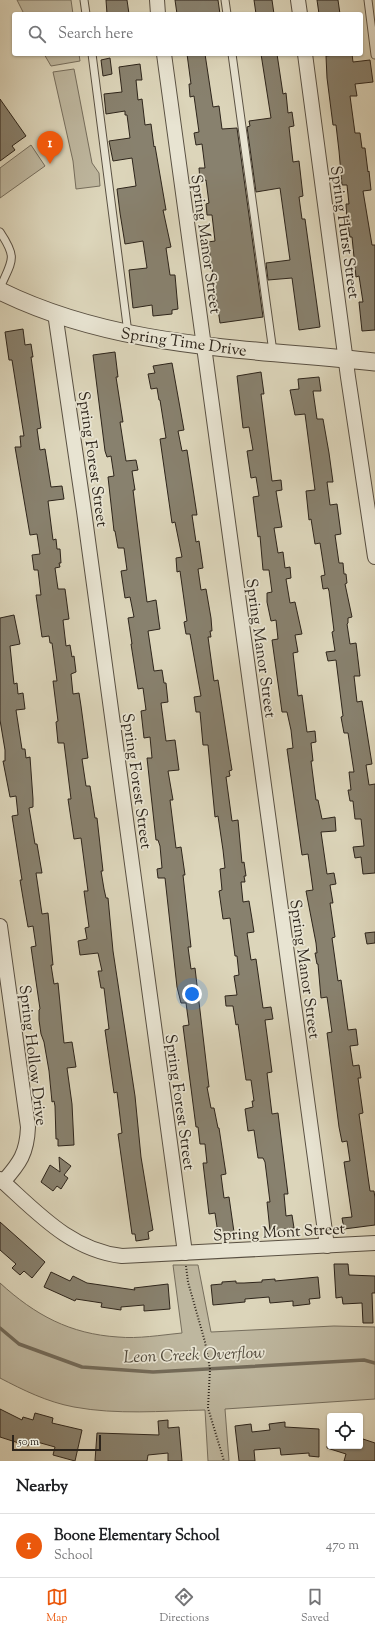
<!DOCTYPE html>
<style>
body{margin:0;font-family:"Sorts Mill Goudy",serif;background:#f2f2f2;color:#202124}
.controls{position:absolute;right:12px;bottom:12px;display:grid;overflow:hidden;border-radius:4px;box-shadow:0 1px 3px #0004}
.controls button{width:36px;height:36px;display:grid;place-items:center;padding:0;border:0;border-bottom:1px solid #e0e0e0;background:#fff;color:#202124;font:20px sans-serif}
.scale{position:absolute;left:12px;bottom:10px;width:89px;box-sizing:border-box;padding-left:4px;border:2px solid #2e251b;border-top:0;font-size:11px;line-height:14px;white-space:nowrap;color:#2e251b;-webkit-text-stroke:3px #e8e4d2;paint-order:stroke}
.you{position:absolute;left:192px;top:994px;width:14px;height:14px;margin:-10px;border:3px solid #fff;border-radius:50%;background:#1a73e8;box-shadow:0 0 0 6px #1a73e833}
.badge{display:grid;place-items:center;width:26px;height:26px;border-radius:50%;background:#ea580c;color:#fff;font-size:13px;font-weight:700}
.pin{position:absolute;translate:-50% -33px;filter:drop-shadow(0 1px 2px #0008)}
.pin::after{content:'';position:absolute;top:21px;width:14px;height:12px;background:inherit;clip-path:polygon(0 0,100% 0,50% 100%)}
.list{margin:0;padding:0;list-style:none}
h2{display:flex;justify-content:space-between;align-items:center;height:52px;margin:0;padding:0 16px;font-size:17px}
h2 small{font-size:13px;font-weight:400;color:#757577}
.list li{display:grid;grid-template-columns:26px 1fr auto;gap:12px;align-items:center;box-sizing:border-box;height:64px;padding:0 16px;border-top:1px solid #e0e0e0}
.list b{display:block;font-size:15px;white-space:nowrap}
.list p{margin:0;font-size:13px;white-space:nowrap;color:#757577}
.list em{font-size:13px;font-style:normal;color:#757577}
.icon{flex:none;width:22px;height:22px;fill:none;stroke:currentColor;stroke-width:2;stroke-linecap:round;stroke-linejoin:round}
.map{position:relative;flex:none;width:375px;height:1461px;overflow:hidden}
.search{position:absolute;background:#fff;box-shadow:0 1px 3px #0004;left:12px;right:12px;top:12px;height:44px;display:flex;align-items:center;gap:10px;box-sizing:border-box;padding:0 14px;border-radius:4px;color:#757577;font-size:15px}
.sheet{height:116px;background:#fff}
nav{display:flex;justify-content:space-around;align-items:center;box-sizing:border-box;height:56px;border-top:1px solid #e0e0e0;background:#fff;font-size:11px;color:#757577}
nav a{display:grid;justify-items:center;gap:2px}
nav .on{color:#ea580c}
.map>svg:first-child{display:block}
.green{fill:#beb79f;stroke:#766e5d}
.lines{fill:none;stroke-linecap:round;stroke-linejoin:round}
.stream{stroke:#736b5a;stroke-width:3.5}
.building{fill:#88816e;stroke:#2e251b}
.service-casing{stroke:#5a5143;stroke-width:9}
.minor-casing{stroke:#5a5143;stroke-width:16}
.tertiary-casing{stroke:#5a5143;stroke-width:19}
.path{stroke:#2e251b;stroke-width:2;stroke-dasharray:1 2;stroke-linecap:butt}
.service{stroke:#e8e4d2;stroke-width:7}
.minor{stroke:#e8e4d2;stroke-width:14}
.tertiary{stroke:#e8e4d2;stroke-width:17}
.labels{text-anchor:middle;stroke-width:3.5;stroke-linejoin:round;paint-order:stroke}
.street-label{font-size:16px;fill:#2e251b;stroke:#e8e4d2}
.water-label{font-size:17px;font-style:italic;fill:#50483a;stroke:#e8e4d2}
</style>
<div class="map">
<svg width="375" height="1461" viewBox="0 0 375 1461">
<rect width="100%" height="100%" fill="#dcd5ba"/>
<filter id="stains"><feTurbulence type="fractalNoise" baseFrequency=".005" numOctaves="4"/><feColorMatrix values="0 0 0 0 .2 0 0 0 0 .09 0 0 0 0 .02 0 0 0 .5 -.17"/></filter>
<radialGradient id="worn" r=".72"><stop offset=".6" stop-color="#630" stop-opacity="0"/><stop offset="1" stop-color="#630" stop-opacity=".3"/></radialGradient>
<g class="green">
<path d="M 17,0 L 71,0 L 73,14 L 24,14 Z"/>
<path d="M 44,54 L 79,54 L 80,61 L 51,66 Z"/>
<path d="M 74,69 L 92,163 L 99,173 L 100,186 L 76,189 L 73,161 L 53,72 Z"/>
<path d="M 31,145 L 45,166 L 0,198 L 0,168 Z"/>
<path d="M 173,1265 L 198,1265 L 211,1332 L 334,1326 L 375,1327 L 375,1399 L 225,1409 L 229,1461 L 208,1461 L 205,1410 C 161,1411 117,1415 74,1407 C 47,1402 23,1390 0,1378 L 0,1283 C 35,1315 70,1334 118,1337 C 138,1339 161,1335 182,1333 Z"/>
</g>
<g class="lines">
<path class="stream" d="M 0,1328 L 19,1344 L 82,1367 L 153,1372 L 364,1360 L 375,1363"/>
</g>
<g class="building">
<path d="M 106,0 L 127,0 L 129,14 L 107,14 Z"/>
<path d="M 175,0 L 218,0 L 220,14 L 177,14 Z"/>
<path d="M 254,0 L 272,0 L 274,14 L 256,14 Z"/>
<path d="M 317,0 L 338,0 L 340,14 L 319,14 Z"/>
<path d="M 187,54 L 205,54 L 213,107 L 219,106 L 222,129 L 237,128 L 263,317 L 220,323 L 208,242 L 215,241 L 212,215 L 207,215 L 206,204 L 209,203 L 206,180 L 200,181 L 199,168 L 205,168 L 202,144 L 196,145 L 194,133 L 199,132 L 194,96 L 190,97 L 189,84 L 191,84 Z"/>
<path d="M 261,54 L 277,54 L 283,94 L 286,93 L 288,113 L 292,112 L 294,126 L 289,127 L 293,162 L 299,161 L 303,196 L 299,197 L 302,219 L 305,219 L 320,327 L 299,330 L 292,278 L 268,280 L 266,263 L 290,260 L 280,188 L 256,192 L 247,127 L 250,126 L 249,121 L 271,118 Z"/>
<path d="M 343,54 L 352,54 L 353,62 L 370,60 L 373,82 L 355,84 L 357,96 L 350,96 L 355,133 L 360,133 L 362,148 L 365,148 L 368,172 L 369,171 L 371,190 L 363,191 L 372,245 L 375,245 L 375,330 L 362,331 L 359,302 L 363,302 L 359,276 L 356,277 L 352,237 L 350,237 L 347,221 L 346,204 L 349,204 L 347,185 L 342,185 L 339,151 L 336,125 L 333,125 L 327,78 L 326,56 Z"/>
<path d="M 110,58 L 112,74 L 103,76 L 101,60 Z"/>
<path d="M 140,64 L 142,80 L 136,80 L 138,100 L 142,99 L 145,125 L 151,124 L 154,147 L 155,146 L 166,210 L 163,210 L 171,247 L 166,248 L 170,275 L 175,275 L 178,309 L 172,310 L 172,314 L 153,316 L 152,305 L 133,308 L 129,270 L 147,268 L 143,241 L 125,244 L 120,213 L 117,189 L 136,186 L 132,158 L 113,161 L 109,141 L 130,138 L 127,115 L 125,115 L 125,111 L 106,114 L 104,94 L 122,92 L 119,67 Z"/>
<path d="M 0,99 L 26,136 L 12,146 L 15,150 L 0,161 Z"/>
<path d="M 23,329 L 25,345 L 31,344 L 33,357 L 31,357 L 41,428 L 37,429 L 40,450 L 45,449 L 51,487 L 62,486 L 64,499 L 48,501 L 53,540 L 56,539 L 57,549 L 60,549 L 61,563 L 59,563 L 60,567 L 55,568 L 58,589 L 65,589 L 69,619 L 63,620 L 66,646 L 70,645 L 72,657 L 74,656 L 76,672 L 71,674 L 73,694 L 79,693 L 81,706 L 88,758 L 82,759 L 86,786 L 90,786 L 95,818 L 97,818 L 103,871 L 101,871 L 104,889 L 106,898 L 108,898 L 113,951 L 135,1096 L 141,1157 L 153,1230 L 148,1232 L 149,1239 L 136,1241 L 135,1234 L 132,1234 L 118,1134 L 122,1133 L 117,1092 L 114,1093 L 105,1030 L 109,1029 L 104,988 L 101,988 L 98,971 L 102,971 L 98,953 L 80,955 L 78,941 L 87,939 L 85,928 L 89,927 L 84,891 L 88,891 L 81,838 L 74,839 L 68,799 L 71,799 L 64,743 L 58,743 L 56,722 L 58,721 L 53,681 L 57,681 L 52,643 L 50,643 L 49,636 L 42,637 L 36,595 L 41,595 L 38,570 L 34,570 L 32,555 L 40,554 L 37,534 L 30,535 L 15,447 L 21,447 L 20,436 L 24,436 L 12,360 L 9,360 L 5,332 Z"/>
<path d="M 115,352 L 118,377 L 116,377 L 123,422 L 120,422 L 126,461 L 136,460 L 138,470 L 132,471 L 135,490 L 133,490 L 147,602 L 156,600 L 160,629 L 148,631 L 154,671 L 162,670 L 164,683 L 166,683 L 168,702 L 161,703 L 166,741 L 175,740 L 179,770 L 168,771 L 173,800 L 170,800 L 176,848 L 181,847 L 185,875 L 183,875 L 191,947 L 188,947 L 191,969 L 195,968 L 209,1087 L 207,1087 L 211,1108 L 214,1108 L 218,1128 L 219,1128 L 226,1174 L 221,1175 L 224,1198 L 229,1197 L 234,1232 L 218,1234 L 215,1213 L 209,1214 L 203,1163 L 207,1163 L 205,1144 L 200,1144 L 198,1127 L 196,1127 L 183,1026 L 189,1025 L 186,1003 L 181,1003 L 177,987 L 165,878 L 158,878 L 157,869 L 162,868 L 160,846 L 158,840 L 156,840 L 147,758 L 152,758 L 150,737 L 144,738 L 141,711 L 146,710 L 143,688 L 138,689 L 131,644 L 132,644 L 128,618 L 134,617 L 130,597 L 125,598 L 121,571 L 127,570 L 124,548 L 118,548 L 115,531 L 114,531 L 108,477 L 114,476 L 111,456 L 107,457 L 105,451 L 93,355 Z"/>
<path d="M 172,363 L 184,430 L 178,431 L 182,451 L 187,450 L 197,515 L 192,515 L 196,542 L 199,541 L 203,568 L 198,569 L 201,590 L 206,589 L 211,618 L 212,631 L 210,631 L 211,637 L 208,637 L 214,681 L 218,680 L 230,758 L 232,770 L 229,771 L 230,776 L 226,777 L 232,821 L 238,820 L 242,863 L 244,862 L 246,876 L 244,876 L 245,882 L 241,882 L 243,902 L 249,901 L 252,919 L 254,932 L 247,933 L 251,960 L 256,959 L 263,1008 L 271,1007 L 273,1019 L 265,1020 L 272,1072 L 267,1073 L 272,1114 L 278,1113 L 288,1194 L 284,1194 L 286,1216 L 292,1215 L 294,1228 L 270,1231 L 267,1202 L 270,1202 L 265,1162 L 263,1158 L 258,1158 L 254,1130 L 248,1131 L 245,1109 L 253,1107 L 252,1101 L 254,1101 L 251,1080 L 246,1080 L 238,1024 L 236,1025 L 233,1006 L 226,1006 L 225,996 L 237,995 L 234,976 L 239,975 L 237,956 L 235,956 L 230,918 L 223,919 L 219,891 L 222,890 L 220,869 L 225,868 L 223,850 L 218,816 L 215,817 L 208,745 L 203,745 L 200,712 L 196,712 L 194,697 L 201,696 L 190,634 L 186,634 L 184,622 L 187,621 L 180,571 L 177,572 L 176,558 L 182,557 L 175,522 L 172,523 L 160,439 L 166,438 L 160,400 L 159,400 L 157,388 L 151,389 L 148,374 L 155,373 L 153,366 Z"/>
<path d="M 261,372 L 264,394 L 261,394 L 272,481 L 281,480 L 282,490 L 276,491 L 282,527 L 274,528 L 278,553 L 283,552 L 285,568 L 290,567 L 291,578 L 286,579 L 290,603 L 295,602 L 302,634 L 295,635 L 298,652 L 293,653 L 298,696 L 302,695 L 307,732 L 315,731 L 316,742 L 311,743 L 313,761 L 311,761 L 316,800 L 318,800 L 322,819 L 335,817 L 336,831 L 321,832 L 327,874 L 334,873 L 336,884 L 330,885 L 333,903 L 330,903 L 335,937 L 332,938 L 338,981 L 341,980 L 348,1030 L 356,1029 L 358,1045 L 350,1046 L 353,1066 L 359,1065 L 361,1078 L 358,1078 L 363,1113 L 359,1114 L 370,1191 L 374,1191 L 375,1198 L 375,1225 L 344,1229 L 342,1218 L 352,1217 L 344,1162 L 350,1161 L 347,1141 L 342,1142 L 339,1127 L 327,1033 L 332,1032 L 327,997 L 321,998 L 318,964 L 317,964 L 315,953 L 317,953 L 316,943 L 306,891 L 313,890 L 308,854 L 302,855 L 287,749 L 293,748 L 291,730 L 287,712 L 282,712 L 272,640 L 278,639 L 276,620 L 271,621 L 267,602 L 267,593 L 272,592 L 269,570 L 263,570 L 260,536 L 258,537 L 253,497 L 259,496 L 256,477 L 251,478 L 247,451 L 253,450 L 249,427 L 243,428 L 237,376 Z"/>
<path d="M 319,377 L 321,391 L 313,391 L 317,419 L 323,419 L 329,453 L 333,482 L 327,482 L 330,505 L 337,504 L 341,534 L 335,535 L 339,563 L 343,563 L 344,574 L 346,574 L 347,583 L 345,584 L 352,617 L 348,618 L 348,623 L 347,624 L 350,644 L 356,643 L 360,676 L 354,676 L 357,702 L 362,701 L 372,764 L 366,765 L 369,785 L 375,784 L 375,873 L 363,874 L 361,857 L 355,858 L 353,847 L 364,846 L 361,819 L 355,819 L 353,801 L 350,801 L 348,790 L 351,790 L 349,772 L 354,772 L 348,733 L 344,733 L 341,717 L 343,716 L 336,660 L 328,661 L 326,652 L 335,651 L 332,632 L 334,631 L 329,591 L 328,588 L 323,589 L 321,576 L 325,575 L 320,543 L 315,544 L 311,519 L 309,520 L 306,491 L 315,490 L 305,414 L 295,415 L 290,390 L 299,389 L 298,379 Z"/>
<path d="M 14,615 L 20,644 L 10,646 L 14,684 L 17,683 L 18,694 L 23,693 L 25,709 L 16,710 L 22,749 L 25,749 L 26,758 L 30,757 L 33,799 L 33,807 L 29,808 L 35,844 L 37,844 L 42,873 L 36,873 L 42,914 L 48,913 L 53,965 L 51,965 L 54,984 L 58,983 L 64,1043 L 72,1042 L 76,1067 L 67,1068 L 72,1104 L 74,1145 L 58,1146 L 58,1139 L 56,1139 L 55,1106 L 54,1101 L 52,1102 L 49,1071 L 44,1042 L 41,1034 L 39,1020 L 39,1010 L 40,1009 L 31,947 L 36,946 L 33,926 L 28,927 L 25,910 L 20,880 L 22,880 L 12,816 L 18,815 L 16,796 L 10,797 L 3,761 L 5,761 L 5,750 L 0,720 L 0,618 Z"/>
<path d="M 375,932 L 375,943 L 367,944 L 365,933 Z"/>
<path d="M 59,1157 L 71,1166 L 64,1175 L 68,1178 L 61,1189 L 57,1186 L 53,1191 L 41,1182 L 50,1165 L 60,1172 Z"/>
<path d="M 0,1222 L 45,1262 L 32,1278 L 24,1271 L 20,1275 L 12,1268 L 16,1264 L 0,1250 Z"/>
<path d="M 334,1264 L 348,1264 L 349,1275 L 375,1276 L 375,1293 L 372,1293 L 373,1323 L 363,1323 L 362,1303 L 343,1304 L 342,1297 L 336,1298 Z"/>
<path d="M 51,1272 L 70,1281 L 73,1276 L 87,1283 L 135,1290 L 134,1288 L 168,1284 L 170,1309 L 144,1311 L 144,1305 L 121,1307 L 121,1310 L 101,1307 L 102,1303 L 76,1299 L 75,1301 L 44,1287 Z"/>
<path d="M 318,1277 L 320,1298 L 309,1299 L 310,1304 L 293,1306 L 293,1301 L 270,1303 L 269,1297 L 245,1299 L 245,1302 L 213,1305 L 211,1285 L 222,1284 L 222,1282 L 236,1281 L 236,1283 L 244,1283 L 262,1282 L 262,1280 L 275,1279 L 275,1281 Z"/>
<path d="M 0,1409 L 22,1420 L 23,1417 L 33,1420 L 35,1413 L 53,1418 L 52,1423 L 82,1430 L 75,1461 L 53,1455 L 55,1447 L 30,1440 L 28,1446 L 0,1437 Z"/>
<path d="M 168,1420 L 168,1428 L 179,1427 L 182,1461 L 168,1461 L 168,1453 L 148,1455 L 147,1461 L 95,1461 L 97,1433 L 159,1435 L 158,1421 Z"/>
<path d="M 285,1422 L 285,1427 L 319,1429 L 319,1457 L 309,1456 L 309,1453 L 281,1455 L 280,1448 L 254,1450 L 255,1461 L 239,1461 L 235,1426 L 251,1424 L 252,1432 L 270,1430 L 269,1424 Z"/>
<path d="M 360,1438 L 375,1443 L 375,1461 L 344,1461 L 346,1454 L 327,1448 L 327,1446 L 360,1446 Z"/>
</g>
<g class="lines">
<defs>
<g id="service">
<path d="M 84,0 L 86,14"/>
<path d="M 225,0 L 227,14"/>
<path d="M 368,0 L 375,55"/>
<path d="M 92,54 L 128,333"/>
<path d="M 232,54 L 273,352"/>
<path d="M 0,232 C 18,259 12,260 0,288"/>
</g>
<g id="minor">
<path d="M 157,0 L 158,14"/>
<path d="M 298,0 L 300,14"/>
<path d="M 164,54 L 327,1246"/>
<path d="M 305,54 L 348,377 L 375,557"/>
<path d="M 55,313 L 84,511 L 185,1253"/>
<path d="M 0,926 L 28,1127 C 27,1153 20,1163 3,1182"/>
<path d="M 0,1179 C 37,1212 70,1250 122,1256 L 375,1243"/>
</g>
<path id="tertiary" d="M 0,291 C 118,349 247,348 375,362"/>
</defs>
<use href="#service" class="service-casing"/>
<use href="#minor" class="minor-casing"/>
<use href="#tertiary" class="tertiary-casing"/>
<path class="path" d="M 186,1266 L 188,1282 L 205,1342 L 210,1369 L 208,1408 L 224,1461"/>
<use href="#service" class="service"/>
<use href="#minor" class="minor"/>
<use href="#tertiary" class="tertiary"/>
</g>
<g class="labels">
<g class="street-label">
<text transform="translate(346 232) rotate(82)" y="6">Spring Hurst Street</text>
<text transform="translate(207 244) rotate(82)" y="6">Spring Manor Street</text>
<text transform="translate(184 341) rotate(8)" y="6">Spring Time Drive</text>
<text transform="translate(94 459) rotate(82)" y="6">Spring Forest Street</text>
<text transform="translate(262 648) rotate(82)" y="6">Spring Manor Street</text>
<text transform="translate(138 781) rotate(82)" y="6">Spring Forest Street</text>
<text transform="translate(306 969) rotate(82)" y="6">Spring Manor Street</text>
<text transform="translate(34 1055) rotate(83)" y="6">Spring Hollow Drive</text>
<text transform="translate(181 1102) rotate(82)" y="6">Spring Forest Street</text>
<text transform="translate(279 1231) rotate(-3)" y="6">Spring Mont Street</text>
</g>
<g class="water-label">
<text transform="translate(194 1354) rotate(-2)" y="6">Leon Creek Overflow</text>
</g>
</g>
<rect width="100%" height="100%" filter="url(#stains)"/>
<rect width="100%" height="100%" fill="url(#worn)"/>
</svg>
<div class="controls">
<button><svg class="icon" aria-label="locate" viewBox="0 0 24 24"><circle cx="12" cy="12" r="6"/><path d="M12 2v4M12 18v4M2 12h4M18 12h4"/></svg></button>
</div>
<div class="scale">50 m</div>
<div class="you"></div>
<div class="pin badge" style="left:50px;top:164px">1</div>
<div class="search"><svg class="icon" aria-label="search" viewBox="0 0 24 24"><circle cx="10" cy="10" r="6"/><path d="M15 15l6 6"/></svg>Search here</div>
</div>
<section class="sheet">
<h2>Nearby<small></small></h2>
<ul class="list">
<li><span class="badge">1</span><div><b>Boone Elementary School</b><p>School</p></div><em>470 m</em></li>
</ul>
</section>
<nav>
<a class="on"><svg class="icon" aria-label="map" viewBox="0 0 24 24"><path d="M3 6l6-2 6 2 6-2v14l-6 2-6-2-6 2zM9 4v14M15 6v14"/></svg>Map</a>
<a><svg class="icon" aria-label="directions" viewBox="0 0 24 24"><path d="M12 3l9 9-9 9-9-9zM9 14v-3h6M13 9l2 2-2 2"/></svg>Directions</a>
<a><svg class="icon" aria-label="saved" viewBox="0 0 24 24"><path d="M7 4h10v16l-5-4-5 4z"/></svg>Saved</a>
</nav>
